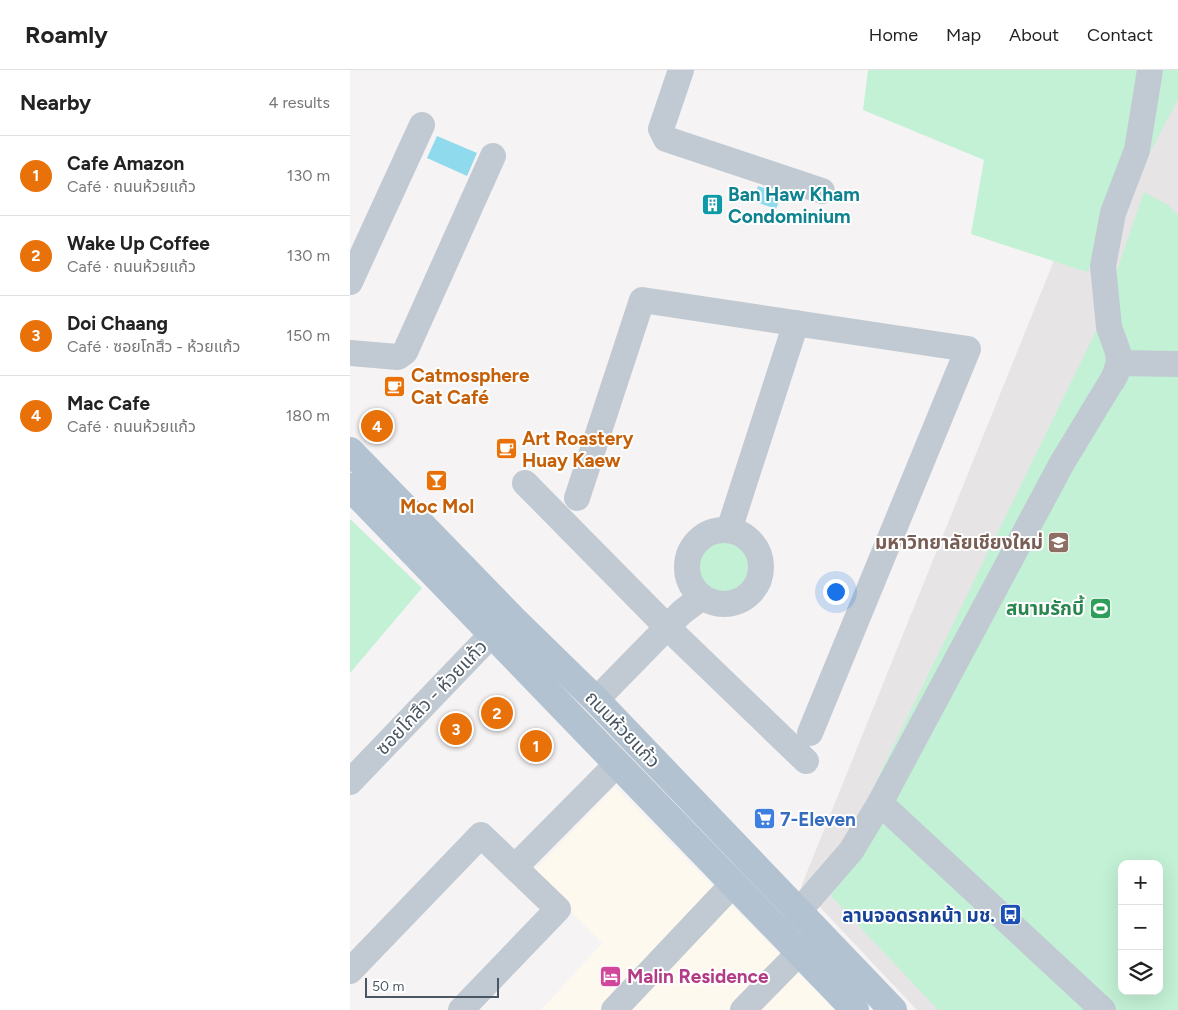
<!DOCTYPE html>
<meta charset="utf-8">
<style>
body{margin:0;font-family:Figtree,"Noto Sans Thai",sans-serif;background:#f6f6f6;color:#222}
.controls{position:absolute;right:15px;bottom:15px;display:grid;overflow:hidden;border-radius:10px;box-shadow:0 5px 20px #0002}
.controls button{width:45px;height:45px;display:grid;place-items:center;padding:0;border:0;border-bottom:1px solid #e0e0e0;background:#fff;color:#222;font:25px sans-serif}
.scale{position:absolute;left:15px;bottom:12px;width:134px;box-sizing:border-box;padding-left:5px;border:2px solid #4a5661;border-top:0;font-size:14px;line-height:18px;white-space:nowrap;color:#4a5661;-webkit-text-stroke:4px #fff;paint-order:stroke}
.you{position:absolute;left:485px;top:521px;width:18px;height:18px;margin:-12px;border:4px solid #fff;border-radius:50%;background:#1a73e8;box-shadow:0 0 0 8px #1a73e833}
.badge{display:grid;place-items:center;width:32px;height:32px;border-radius:50%;background:#2563eb;color:#fff;font-size:16px;font-weight:700}
.pin{position:absolute;translate:-50% -50%;border:2px solid #fff;box-shadow:0 1px 5px #0006}
.list{margin:0;padding:0;list-style:none}
h2{display:flex;justify-content:space-between;align-items:center;height:65px;margin:0;padding:0 20px;font-size:21px}
h2 small{font-size:16px;font-weight:400;color:#767676}
.list li{display:grid;grid-template-columns:32px 1fr auto;gap:15px;align-items:center;box-sizing:border-box;height:80px;padding:0 20px;border-top:1px solid #e0e0e0}
.list b{display:block;font-size:19px;white-space:nowrap}
.list p{margin:0;font-size:16px;white-space:nowrap;color:#767676}
.list em{font-size:16px;font-style:normal;color:#767676}
.icon{flex:none;width:28px;height:28px;fill:none;stroke:currentColor;stroke-width:2;stroke-linecap:round;stroke-linejoin:round}
.map{position:relative;flex:none;width:828px;height:940px;overflow:hidden}
header{display:flex;align-items:center;gap:30px;box-sizing:border-box;height:70px;padding:0 25px;background:#fff;border-bottom:1px solid #e0e0e0}
header strong{font-size:24px}
nav{display:flex;gap:28px;margin-inline-start:auto;font-size:18px}
main{display:flex}
aside{flex:1;background:#fff}
.map>svg:first-child{display:block}
.commercial{fill:#fdf9ef}
.education{fill:#e6e4e5;fill-rule:evenodd}
.green{fill:#c3f1d5;fill-rule:evenodd}
.water{fill:#90daee}
.lines{fill:none;stroke-linecap:round;stroke-linejoin:round}
.minor{stroke:#c1cad2;stroke-width:26}
.major{stroke:#b3c2d1;stroke-width:28}
.labels{text-anchor:middle;stroke-width:4;stroke-linejoin:round;paint-order:stroke}
.culture-label{font-size:19px;font-weight:bold;fill:#0d838f;stroke:#fff;text-anchor:start}
.food-label{font-size:19px;font-weight:bold;fill:#c56008;stroke:#fff;text-anchor:start}
.education-label{font-size:19px;font-weight:bold;fill:#785e54;stroke:#fff;text-anchor:end}
.leisure-label{font-size:19px;font-weight:bold;fill:#27864d;stroke:#fff;text-anchor:end}
.street-label{font-size:19px;fill:#4a5661;stroke:#fff}
.shop-label{font-size:19px;font-weight:bold;fill:#366cbe;stroke:#fff;text-anchor:start}
.transit-label{font-size:19px;font-weight:bold;fill:#164399;stroke:#fff;text-anchor:end}
.hotel-label{font-size:19px;font-weight:bold;fill:#b23c85;stroke:#fff;text-anchor:start}
</style>
<header>
<strong>Roamly</strong>
<nav><a>Home</a><a>Map</a><a>About</a><a>Contact</a></nav>
</header>
<main>
<aside>
<h2>Nearby<small>4 results</small></h2>
<ul class="list">
<li><span class="badge" style="background:#e8710a">1</span><div><b>Cafe Amazon</b><p>Café · ถนนห้วยแก้ว</p></div><em>130 m</em></li>
<li><span class="badge" style="background:#e8710a">2</span><div><b>Wake Up Coffee</b><p>Café · ถนนห้วยแก้ว</p></div><em>130 m</em></li>
<li><span class="badge" style="background:#e8710a">3</span><div><b>Doi Chaang</b><p>Café · ซอยโกสึว - ห้วยแก้ว</p></div><em>150 m</em></li>
<li><span class="badge" style="background:#e8710a">4</span><div><b>Mac Cafe</b><p>Café · ถนนห้วยแก้ว</p></div><em>180 m</em></li>
</ul>
</aside>
<div class="map">
<svg width="828" height="940" viewBox="0 0 828 940">
<rect width="100%" height="100%" fill="#f5f3f3"/>
<path class="commercial" d="M 265,717 L 485,940 L 191,940 L 252,873 L 182,803 Z"/>
<path class="education" d="M 774,0 L 828,0 L 828,940 L 567,940 L 451,817 L 701,198 ZM 772,794 L 809,794 L 809,921 L 772,921 Z"/>
<g class="green">
<path d="M 518,0 L 828,0 L 828,29 L 737,202 L 621,164 L 634,90 L 513,40 Z"/>
<path d="M 794,122 L 818,135 L 828,145 L 828,940 L 588,940 L 481,826 L 501,781 L 520,724 L 746,261 ZM 772,794 L 809,794 L 809,921 L 772,921 Z"/>
<path d="M 0,449 L 72,518 L 0,603 Z"/>
<circle cx="374" cy="497" r="27"/>
</g>
<g class="water">
<path d="M 87,66 L 127,83 L 117,106 L 77,88 Z"/>
<path d="M 408,116 L 432,124 L 426,139 L 403,131 Z"/>
</g>
<g class="lines">
<g class="minor">
<path d="M 331,0 L 311,59 L 316,69 L 472,121"/>
<path d="M 0,212 L 72,55"/>
<path d="M 0,283 L 48,287 L 55,282 L 143,86"/>
<path d="M 763,310 L 769,293 L 828,294"/>
<path d="M 175,413 L 317,557 L 456,691"/>
<path d="M 227,428 L 292,230 L 618,279 L 460,663"/>
<circle cx="374" cy="497" r="37"/>
<path d="M 379,460 L 446,253"/>
<path d="M 246,630 L 332,542 L 352,527"/>
<path d="M 0,712 L 142,564"/>
<path d="M 165,797 L 267,694"/>
<path d="M 448,842 L 501,781 L 530,733"/>
<path d="M 0,901 L 131,765 L 208,839 L 111,940"/>
<path d="M 264,940 L 383,814"/>
<path d="M 393,940 L 449,883"/>
<path d="M 753,940 L 530,733 L 712,393 L 766,304 L 769,293 L 768,282 L 759,257 L 753,196 L 763,143 L 787,80 L 800,0"/>
</g>
<g class="major">
<path d="M 0,381 L 164,550 L 246,630 L 543,940"/>
<path d="M 0,417 L 505,940"/>
</g>
</g>
<defs>
<symbol id="building-square" viewBox="-11 -11 22 22"><rect x="-9" y="-9" width="18" height="18" rx="4" fill="#0f9aa8" stroke="#fff"/><path d="M-4-6H4V6H1V3H-1V6H-4ZM-2.5-4.3h1.7v1.8h-1.7ZM.8-4.3h1.7v1.8H.8ZM-2.5-1h1.7V.8h-1.7ZM.8-1h1.7V.8H.8Z" fill="#fff"/></symbol>
<symbol id="cafe-square" viewBox="-11 -11 22 22"><rect x="-9" y="-9" width="18" height="18" rx="4" fill="#e8710a" stroke="#fff"/><path d="M-5.5-4.5H6V0H3Q3 3.5 0 3.5H-2.5Q-5.5 3.5-5.5 0ZM3-3.2v2h1.7v-2ZM-6 4.5H4V6H-6Z" fill="#fff"/></symbol>
<symbol id="bar-square" viewBox="-11 -11 22 22"><rect x="-9" y="-9" width="18" height="18" rx="4" fill="#e8710a" stroke="#fff"/><path d="M-6-5H6L.8 .8V4.5H3.5V6h-7V4.5H-.8V.8Z" fill="#fff"/></symbol>
<symbol id="university-square" viewBox="-11 -11 22 22"><rect x="-9" y="-9" width="18" height="18" rx="4" fill="#8d6e63" stroke="#fff"/><path d="M0-5L7-2L0 1L-7-2ZM-4 1L0 2.5L4 1V4Q0 6-4 4Z" fill="#fff"/></symbol>
<symbol id="stadium-square" viewBox="-11 -11 22 22"><rect x="-9" y="-9" width="18" height="18" rx="4" fill="#2e9e5b" stroke="#fff"/><path d="M0-5a6.5 5 0 1 0 0 10a6.5 5 0 1 0 0-10ZM-3.5-1.8h7v3.6h-7Z" fill="#fff"/></symbol>
<symbol id="supermarket-square" viewBox="-11 -11 22 22"><rect x="-9" y="-9" width="18" height="18" rx="4" fill="#3f7fe0" stroke="#fff"/><path d="M-6-5.5h2.5l.6 2H6L4.5 2H-2.5L-4.4-4H-6ZM-1.5 3.2a1.3 1.3 0 1 0 .1 0ZM3 3.2a1.3 1.3 0 1 0 .1 0Z" fill="#fff"/></symbol>
<symbol id="bus-square" viewBox="-11 -11 22 22"><rect x="-9" y="-9" width="18" height="18" rx="4" fill="#1a4fb4" stroke="#fff"/><path d="M-5-6H5V4H4V6H2V4H-2V6H-4V4H-5ZM-3.5-4V0h7V-4ZM-3.5 1.2v1.5H-2V1.2ZM2 1.2v1.5H3.5V1.2Z" fill="#fff"/></symbol>
<symbol id="hotel-square" viewBox="-11 -11 22 22"><rect x="-9" y="-9" width="18" height="18" rx="4" fill="#d1479c" stroke="#fff"/><path d="M-6-4.5h1.5V1H6V5H4.5V3h-9V5H-6ZM-4 0a1.8 1.8 0 1 1 3.6 0ZM.5 0V-2.5h3Q6-2.5 6 0Z" fill="#fff"/></symbol>
</defs>
<g fill-rule="evenodd">
<use href="#building-square" x="350" y="122" width="25" height="25"/>
<use href="#cafe-square" x="32" y="304" width="25" height="25"/>
<use href="#cafe-square" x="144" y="366" width="25" height="25"/>
<use href="#bar-square" x="74" y="398" width="25" height="25"/>
<use href="#university-square" x="696" y="460" width="25" height="25"/>
<use href="#stadium-square" x="738" y="526" width="25" height="25"/>
<use href="#supermarket-square" x="402" y="736" width="25" height="25"/>
<use href="#bus-square" x="648" y="832" width="25" height="25"/>
<use href="#hotel-square" x="248" y="894" width="25" height="25"/>
</g>
<g class="labels">
<g class="culture-label">
<text x="378" y="131">Ban Haw Kham<tspan x="378" dy="22">Condominium</tspan></text>
</g>
<g class="food-label">
<text x="61" y="312">Catmosphere<tspan x="61" dy="22">Cat Café</tspan></text>
<text x="172" y="375">Art Roastery<tspan x="172" dy="22">Huay Kaew</tspan></text>
<text x="87" y="443" text-anchor="middle">Moc Mol</text>
</g>
<g class="education-label">
<text x="693" y="479">มหาวิทยาลัยเชียงใหม่</text>
</g>
<g class="leisure-label">
<text x="734" y="545">สนามรักบี้</text>
</g>
<g class="street-label">
<text transform="translate(81 627) rotate(-46)" y="7">ซอยโกสึว - ห้วยแก้ว</text>
<text transform="translate(273 659) rotate(46)" y="7">ถนนห้วยแก้ว</text>
</g>
<g class="shop-label">
<text x="430" y="756">7-Eleven</text>
</g>
<g class="transit-label">
<text x="645" y="852">ลานจอดรถหน้า มช.</text>
</g>
<g class="hotel-label">
<text x="277" y="913">Malin Residence</text>
</g>
</g>
</svg>
<div class="controls">
<button>+</button>
<button>−</button>
<button><svg class="icon" aria-label="layers" viewBox="0 0 24 24"><path d="M12 4l9 5-9 5-9-5zM3 14l9 5 9-5"/></svg></button>
</div>
<div class="scale">50 m</div>
<div class="you"></div>
<div class="pin badge" style="left:186px;top:676px;background:#e8710a">1</div>
<div class="pin badge" style="left:147px;top:643px;background:#e8710a">2</div>
<div class="pin badge" style="left:106px;top:659px;background:#e8710a">3</div>
<div class="pin badge" style="left:27px;top:356px;background:#e8710a">4</div>
</div>
</main>
